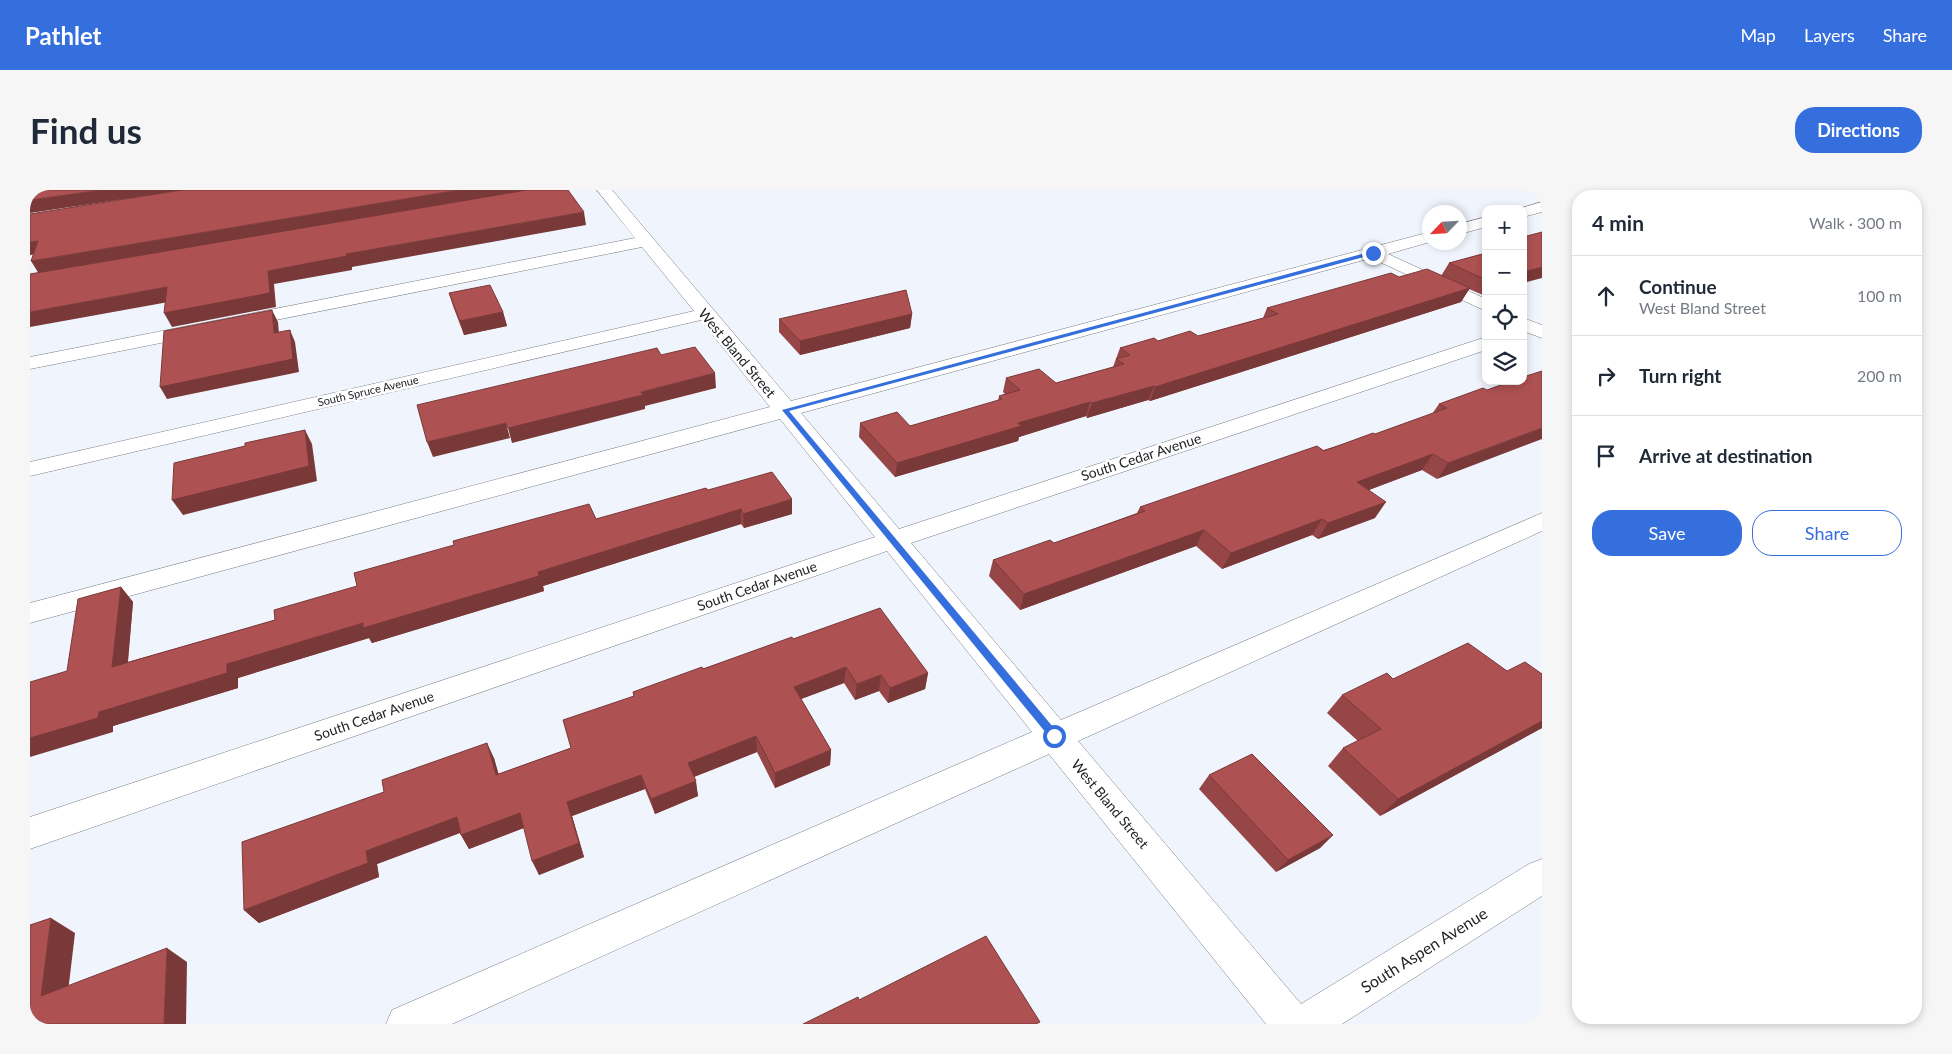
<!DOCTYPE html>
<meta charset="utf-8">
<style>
body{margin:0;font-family:Lato,sans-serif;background:#f6f6f7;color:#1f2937}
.controls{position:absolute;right:15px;top:15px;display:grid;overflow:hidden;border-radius:10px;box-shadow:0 2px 8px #0003}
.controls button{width:45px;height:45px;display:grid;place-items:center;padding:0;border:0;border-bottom:1px solid #e0e1e3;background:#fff;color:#1f2937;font:25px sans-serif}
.compass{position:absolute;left:1392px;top:15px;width:45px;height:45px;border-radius:50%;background:#fff;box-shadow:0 2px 8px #0003;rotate:245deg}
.stop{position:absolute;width:15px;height:15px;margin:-11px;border:4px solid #356fdd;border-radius:50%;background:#fff}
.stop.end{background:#356fdd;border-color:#fff;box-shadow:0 1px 5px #0008}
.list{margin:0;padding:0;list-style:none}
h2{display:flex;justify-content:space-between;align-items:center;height:65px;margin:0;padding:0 20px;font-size:21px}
h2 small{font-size:16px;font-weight:400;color:#747a83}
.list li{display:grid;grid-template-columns:32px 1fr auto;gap:15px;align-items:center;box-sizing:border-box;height:80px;padding:0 20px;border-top:1px solid #e0e1e3}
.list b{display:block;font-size:19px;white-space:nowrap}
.list p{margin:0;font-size:16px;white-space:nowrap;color:#747a83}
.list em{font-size:16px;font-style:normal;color:#747a83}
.actions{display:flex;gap:10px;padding:15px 20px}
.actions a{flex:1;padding:11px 0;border:1px solid #356fdd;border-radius:20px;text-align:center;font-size:18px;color:#356fdd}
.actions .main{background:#356fdd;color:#fff}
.icon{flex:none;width:28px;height:28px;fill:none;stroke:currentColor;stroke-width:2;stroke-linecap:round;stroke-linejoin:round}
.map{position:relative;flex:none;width:1512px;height:834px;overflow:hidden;border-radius:20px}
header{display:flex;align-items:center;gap:30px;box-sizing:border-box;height:70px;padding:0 25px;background:#356fdd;color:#fff}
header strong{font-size:24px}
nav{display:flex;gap:28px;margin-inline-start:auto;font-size:18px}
.intro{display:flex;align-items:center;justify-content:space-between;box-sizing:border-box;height:120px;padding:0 30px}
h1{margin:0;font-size:35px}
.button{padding:12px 22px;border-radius:20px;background:#356fdd;color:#fff;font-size:18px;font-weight:700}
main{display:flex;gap:30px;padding:0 30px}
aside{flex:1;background:#fff;border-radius:20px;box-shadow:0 2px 8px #0003}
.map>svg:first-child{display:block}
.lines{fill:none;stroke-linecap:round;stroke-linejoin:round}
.minor-casing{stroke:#787b82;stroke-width:1}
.minor{fill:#fff;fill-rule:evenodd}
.wall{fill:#964647}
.shaded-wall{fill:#7a3939}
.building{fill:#ae5152;stroke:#7a3939}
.route{fill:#356fdd}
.labels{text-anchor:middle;stroke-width:5;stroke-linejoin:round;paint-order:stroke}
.far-street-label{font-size:11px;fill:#212326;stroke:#fff}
.street-label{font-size:14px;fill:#212326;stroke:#fff}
.near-street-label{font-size:16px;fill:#212326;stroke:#fff}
</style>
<header>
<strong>Pathlet</strong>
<nav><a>Map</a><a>Layers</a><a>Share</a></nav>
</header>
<div class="intro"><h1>Find us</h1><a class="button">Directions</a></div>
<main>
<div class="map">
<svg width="1512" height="834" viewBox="0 0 1512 834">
<rect width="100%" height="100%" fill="#f0f4fc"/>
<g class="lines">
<defs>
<g id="minor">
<path d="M 567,0 L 582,0 L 761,211 L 1400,42 L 1400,52 L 1358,64 L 1456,109 L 1456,121 L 1341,68 L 771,223 L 869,339 L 1456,147 L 1456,160 L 881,353 L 1031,530 L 1512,323 L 1512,341 L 1048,551 L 1271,814 L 1499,674 L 1512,669 L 1512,706 L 1312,834 L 1236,834 L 1019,564 L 422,834 L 356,834 L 362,820 L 1002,542 L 857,361 L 0,659 L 0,627 L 845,347 L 750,229 L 0,433 L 0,413 L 740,217 L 671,130 L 0,286 L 0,272 L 664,121 L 612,57 L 0,179 L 0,167 L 605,48 Z"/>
<path d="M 1512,12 L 1512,22 L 1493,27 L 1493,19 L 1488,19 Z"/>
<path d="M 1456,27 L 1456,37 L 1430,44 L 1430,34 Z"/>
<path d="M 1493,128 L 1512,135 L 1512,148 L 1493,141 Z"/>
</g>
</defs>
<use href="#minor" class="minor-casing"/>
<use href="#minor" class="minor"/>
</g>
<g class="wall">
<path d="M 1456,63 L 1456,104 L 1453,105 L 1439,99 L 1431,112 L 1120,211 L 1118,210 L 1057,228 L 1056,226 L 989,247 L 988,251 L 865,287 L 829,247 L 830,233 L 880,236 L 968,211 L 969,206 L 975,204 L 973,202 L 976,188 L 1026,193 L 1083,177 L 1090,158 L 1128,151 L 1168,146 L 1233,128 L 1237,118 L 1369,87 L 1411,86 L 1419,73 Z"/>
<path d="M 419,103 L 473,122 L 477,136 L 434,145 L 423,116 Z"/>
<path d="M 882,124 L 880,138 L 770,165 L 749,142 L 749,129 Z"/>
<path d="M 1482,191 L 1407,289 L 1392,280 L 1339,300 L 1345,328 L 1288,349 L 1282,345 L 1192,379 L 1166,356 L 990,420 L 959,386 L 963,370 L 1024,353 L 1107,323 L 1110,317 L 1345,244 L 1402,224 L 1409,214 L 1457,200 Z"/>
<path d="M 678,300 L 762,324 L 714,338 L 711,334 L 513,396 L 514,401 L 342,453 L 339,448 L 208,488 L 208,498 L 83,536 L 83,542 L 37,481 L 91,397 L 103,412 L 98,472 L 245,430 L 566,329 Z"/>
<path d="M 763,449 L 898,483 L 895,499 L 858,513 L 849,501 L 825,510 L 814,493 L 771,509 L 801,560 L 800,575 L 745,598 L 727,562 L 664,587 L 668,606 L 625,624 L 615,599 L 542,626 L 554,667 L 509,685 L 494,638 L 439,659 L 430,643 L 347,674 L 349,687 L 229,733 L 214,720 L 464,568 L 468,584 L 541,558 L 604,506 L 603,502 Z"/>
<path d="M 1477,481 L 1512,484 L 1512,538 L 1350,626 L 1298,576 L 1313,558 L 1328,551 L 1297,523 L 1312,505 L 1363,489 Z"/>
<path d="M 1179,585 L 1303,645 L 1290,658 L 1246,682 L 1169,599 Z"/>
</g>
<g class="shaded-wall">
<path d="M 72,0 L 155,0 L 0,23 L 0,10 Z"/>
<path d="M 429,0 L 499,0 L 9,84 L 1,71 Z"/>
<path d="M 554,22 L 556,35 L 322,77 L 322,80 L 244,94 L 246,117 L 142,137 L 134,123 L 238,81 L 316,64 Z"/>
<path d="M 8,51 L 16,63 L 0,65 L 0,52 Z"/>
<path d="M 1512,77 L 1512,88 L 1493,93 L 1493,82 Z"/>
<path d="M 137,97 L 144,111 L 0,137 L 0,122 Z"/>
<path d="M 1440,98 L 1431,112 L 1120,211 L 1125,197 Z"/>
<path d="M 242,120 L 248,132 L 250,156 L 244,143 Z"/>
<path d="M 473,122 L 477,136 L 434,145 L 430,131 Z"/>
<path d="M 882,124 L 880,138 L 770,165 L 770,151 Z"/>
<path d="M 260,140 L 265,152 L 269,182 L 137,209 L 130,197 Z"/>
<path d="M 685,183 L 686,198 L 615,216 L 615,219 L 482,253 L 478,238 L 611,202 Z"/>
<path d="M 1124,196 L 1118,210 L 1057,228 L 1062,213 Z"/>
<path d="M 1060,212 L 1056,226 L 989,247 L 988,251 L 865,287 L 867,273 L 988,233 Z"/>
<path d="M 476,233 L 480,248 L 403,267 L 397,252 Z"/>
<path d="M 1512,238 L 1512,249 L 1407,289 L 1418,273 Z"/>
<path d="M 275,240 L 282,254 L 287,291 L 153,325 L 142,310 Z"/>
<path d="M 1403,264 L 1392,280 L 1317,308 L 1327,292 Z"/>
<path d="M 762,309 L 762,324 L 714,338 L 713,324 Z"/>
<path d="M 1356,312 L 1345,328 L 1288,349 L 1298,333 Z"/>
<path d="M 711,319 L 711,334 L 513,396 L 514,401 L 342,453 L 339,448 L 208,488 L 208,498 L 83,536 L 83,542 L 0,567 L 0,548 L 197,474 L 508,382 Z"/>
<path d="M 1292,329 L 1282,345 L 1192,379 L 1201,363 Z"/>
<path d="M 1174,340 L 1166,356 L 990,420 L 994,404 Z"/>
<path d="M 91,397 L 103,412 L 96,491 L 82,477 Z"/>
<path d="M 816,477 L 814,493 L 763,512 L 764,497 Z"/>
<path d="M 898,483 L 895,499 L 858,513 L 860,498 Z"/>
<path d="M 851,485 L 849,501 L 825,510 L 827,494 Z"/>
<path d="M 1512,531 L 1512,538 L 1350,626 L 1368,609 Z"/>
<path d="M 726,546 L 727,562 L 661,588 L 658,573 Z"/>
<path d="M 457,553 L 464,568 L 473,599 L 466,585 Z"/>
<path d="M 801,560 L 800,575 L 745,598 L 745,583 Z"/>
<path d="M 611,585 L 615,599 L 542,626 L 554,667 L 509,685 L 502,671 L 537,612 Z"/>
<path d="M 666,591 L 668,606 L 625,624 L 621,609 Z"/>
<path d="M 490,623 L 496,637 L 439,659 L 431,645 Z"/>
<path d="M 427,627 L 435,641 L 347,674 L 349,687 L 229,733 L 214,720 L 336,661 Z"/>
<path d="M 1303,645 L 1290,658 L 1246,682 L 1258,670 Z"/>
<path d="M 21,728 L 45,743 L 36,819 L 11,806 Z"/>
<path d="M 137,758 L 157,772 L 156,834 L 134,834 Z"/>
</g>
<g class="building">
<path d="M 0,0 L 72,0 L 0,10 Z"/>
<path d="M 152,0 L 429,0 L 1,71 L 8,51 L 0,52 L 0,24 Z"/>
<path d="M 497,0 L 538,0 L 554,22 L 316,64 L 317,66 L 238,81 L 240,103 L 134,123 L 137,97 L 0,122 L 0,84 Z"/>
<path d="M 1512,42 L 1512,77 L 1493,82 L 1493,52 L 1496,51 L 1493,50 L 1493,47 Z"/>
<path d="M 1456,63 L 1456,90 L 1419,73 Z"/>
<path d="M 1397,79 L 1440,98 L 1125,197 L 1124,196 L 1062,213 L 1060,212 L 988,233 L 991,236 L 867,273 L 830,233 L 867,222 L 880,236 L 972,209 L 969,206 L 990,200 L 976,188 L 1009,179 L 1026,193 L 1094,174 L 1086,169 L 1100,165 L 1090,158 L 1124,148 L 1128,151 L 1160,141 L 1168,146 L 1248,124 L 1237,118 L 1361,83 L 1369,87 Z"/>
<path d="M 460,95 L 473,122 L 430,131 L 419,103 Z"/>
<path d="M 876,100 L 882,124 L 770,151 L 749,129 Z"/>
<path d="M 242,120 L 244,143 L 260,140 L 263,169 L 130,197 L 134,141 Z"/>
<path d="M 665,157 L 685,183 L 611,202 L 613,205 L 478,238 L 476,233 L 397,252 L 387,215 L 627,158 L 631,165 Z"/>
<path d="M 1512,181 L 1512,238 L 1418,273 L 1403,264 L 1327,292 L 1356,312 L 1298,333 L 1292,329 L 1201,363 L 1174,340 L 994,404 L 963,370 L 1020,350 L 1024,353 L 1115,321 L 1110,317 L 1287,256 L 1294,261 L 1343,243 L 1345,244 L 1417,218 L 1409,214 L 1453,198 L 1457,200 L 1482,191 L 1493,191 L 1493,187 Z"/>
<path d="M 275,240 L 279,276 L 142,310 L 144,273 L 215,256 L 215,253 Z"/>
<path d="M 742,282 L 762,309 L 713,324 L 711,319 L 508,382 L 509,386 L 333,438 L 333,433 L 197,474 L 197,483 L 69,522 L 68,528 L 0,548 L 0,492 L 37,481 L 48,409 L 91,397 L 82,477 L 245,430 L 244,420 L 327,396 L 324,383 L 424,355 L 423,351 L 559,314 L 566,329 L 676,298 L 678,300 Z"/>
<path d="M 850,418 L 898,483 L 860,498 L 851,485 L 827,494 L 816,477 L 764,497 L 801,560 L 745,583 L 726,546 L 658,573 L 666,591 L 621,609 L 611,585 L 537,612 L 549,653 L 502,671 L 490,623 L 431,645 L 427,627 L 336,661 L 338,673 L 214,720 L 212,652 L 354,602 L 352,590 L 457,553 L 466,585 L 541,558 L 533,530 L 604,506 L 603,502 L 672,477 L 673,479 L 762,447 L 763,449 Z"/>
<path d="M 1438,453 L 1477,481 L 1495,472 L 1512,484 L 1512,531 L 1368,609 L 1313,558 L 1351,539 L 1312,505 L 1357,483 L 1363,489 Z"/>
<path d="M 1222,564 L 1303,645 L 1258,670 L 1179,585 Z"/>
<path d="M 21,728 L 11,806 L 137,758 L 134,834 L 0,834 L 0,735 Z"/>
<path d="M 956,746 L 1010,832 L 1006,834 L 773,834 L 828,807 L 829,810 Z"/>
</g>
<path class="route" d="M 1343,61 L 1345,64 L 759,221 L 1028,543 L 1029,546 L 1024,550 L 1021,549 L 752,220 Z"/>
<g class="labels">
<g class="far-street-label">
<text transform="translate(338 201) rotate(-13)" y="4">South Spruce Avenue</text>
</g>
<g class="street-label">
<text transform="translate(707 163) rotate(50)" y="5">West Bland Street</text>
<text transform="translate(1111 267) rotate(-18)" y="5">South Cedar Avenue</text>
<text transform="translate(727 396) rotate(-19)" y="5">South Cedar Avenue</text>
<text transform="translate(344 526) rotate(-19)" y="5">South Cedar Avenue</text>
<text transform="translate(1080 614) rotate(50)" y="5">West Bland Street</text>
</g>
<g class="near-street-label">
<text transform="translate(1394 760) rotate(-32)" y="6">South Aspen Avenue</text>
</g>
</g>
</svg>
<div class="controls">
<button>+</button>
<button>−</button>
<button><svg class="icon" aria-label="locate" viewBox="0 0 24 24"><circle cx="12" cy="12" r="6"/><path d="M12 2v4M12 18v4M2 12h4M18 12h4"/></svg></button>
<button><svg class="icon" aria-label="layers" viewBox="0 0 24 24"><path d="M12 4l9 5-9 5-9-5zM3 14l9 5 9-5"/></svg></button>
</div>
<svg class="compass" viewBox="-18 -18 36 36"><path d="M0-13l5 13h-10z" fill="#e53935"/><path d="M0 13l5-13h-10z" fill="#747a83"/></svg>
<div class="stop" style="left:1024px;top:546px"></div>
<div class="stop end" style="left:1343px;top:63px"></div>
</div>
<aside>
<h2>4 min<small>Walk · 300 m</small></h2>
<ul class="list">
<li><svg class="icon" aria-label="ahead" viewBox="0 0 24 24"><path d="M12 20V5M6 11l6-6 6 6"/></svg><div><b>Continue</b><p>West Bland Street</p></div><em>100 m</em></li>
<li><svg class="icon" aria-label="right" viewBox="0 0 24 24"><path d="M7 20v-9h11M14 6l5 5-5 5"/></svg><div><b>Turn right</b></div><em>200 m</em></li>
<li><svg class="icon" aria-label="arrive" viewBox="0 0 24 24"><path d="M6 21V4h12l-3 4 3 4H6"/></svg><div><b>Arrive at destination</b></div></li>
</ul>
<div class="actions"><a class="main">Save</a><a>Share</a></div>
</aside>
</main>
